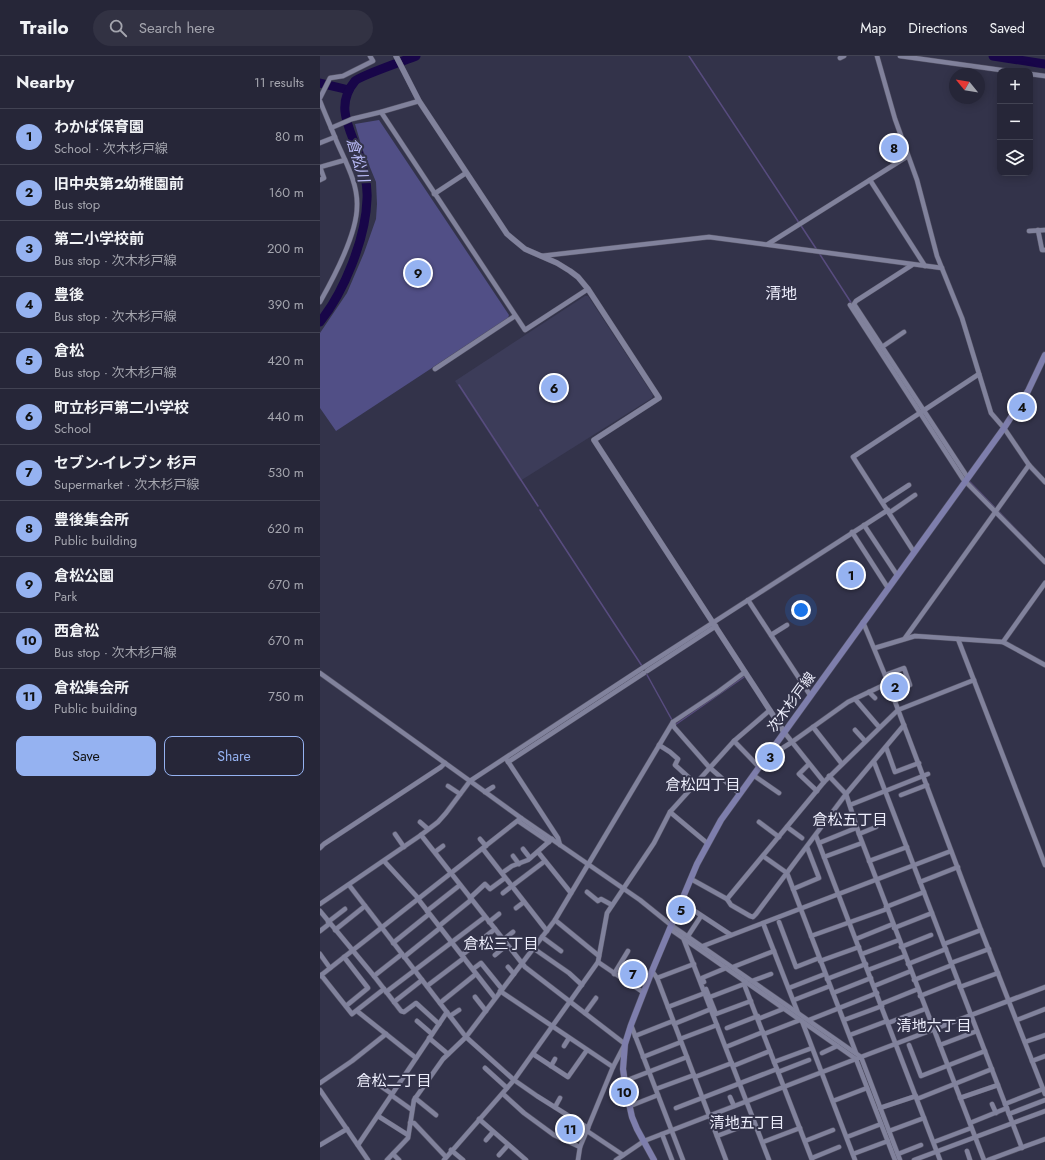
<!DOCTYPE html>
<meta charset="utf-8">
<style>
body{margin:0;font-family:Jost,"Noto Sans JP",sans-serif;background:#323243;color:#f1f3f6}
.controls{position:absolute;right:12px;top:12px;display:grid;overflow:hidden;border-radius:8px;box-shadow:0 2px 10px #0003}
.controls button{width:36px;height:36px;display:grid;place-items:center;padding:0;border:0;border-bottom:1px solid #424353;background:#262638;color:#f1f3f6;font:20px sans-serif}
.compass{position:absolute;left:629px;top:12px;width:36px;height:36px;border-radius:50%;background:#262638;box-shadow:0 2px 10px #0003;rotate:300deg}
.you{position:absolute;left:481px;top:554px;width:14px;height:14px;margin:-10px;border:3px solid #fff;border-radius:50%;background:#1a73e8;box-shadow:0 0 0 6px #1a73e833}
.badge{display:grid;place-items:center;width:26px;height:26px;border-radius:50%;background:#95b2f1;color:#111;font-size:13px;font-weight:700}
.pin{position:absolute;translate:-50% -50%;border:2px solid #fff;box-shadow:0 1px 4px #0006}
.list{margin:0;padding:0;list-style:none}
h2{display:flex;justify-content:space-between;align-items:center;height:52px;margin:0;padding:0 16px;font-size:17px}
h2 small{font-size:13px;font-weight:400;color:#a4a5ae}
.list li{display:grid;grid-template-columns:26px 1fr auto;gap:12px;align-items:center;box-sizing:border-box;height:56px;padding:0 16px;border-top:1px solid #424353}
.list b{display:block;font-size:15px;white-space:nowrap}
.list p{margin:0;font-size:13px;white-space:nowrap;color:#a4a5ae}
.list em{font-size:13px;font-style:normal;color:#a4a5ae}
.actions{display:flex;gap:8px;padding:12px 16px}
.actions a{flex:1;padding:9px 0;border:1px solid #95b2f1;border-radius:8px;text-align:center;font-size:14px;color:#95b2f1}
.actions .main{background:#95b2f1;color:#111}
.icon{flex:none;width:22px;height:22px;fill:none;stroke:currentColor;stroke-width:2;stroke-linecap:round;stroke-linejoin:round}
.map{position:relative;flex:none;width:725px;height:1104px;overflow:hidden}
header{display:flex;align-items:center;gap:24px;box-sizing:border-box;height:56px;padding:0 20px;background:#262638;border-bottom:1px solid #424353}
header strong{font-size:19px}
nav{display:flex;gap:22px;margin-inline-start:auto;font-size:14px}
.search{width:280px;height:36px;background:#323243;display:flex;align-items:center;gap:10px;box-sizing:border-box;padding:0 14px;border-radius:22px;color:#a4a5ae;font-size:15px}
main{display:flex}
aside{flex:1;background:#262638}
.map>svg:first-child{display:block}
.built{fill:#3c3c59}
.green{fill:#514f86}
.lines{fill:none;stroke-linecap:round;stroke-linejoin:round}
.stream{stroke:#584c7f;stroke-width:1.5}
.river{stroke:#180649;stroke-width:9}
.minor-casing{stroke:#525164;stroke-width:5.5}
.tertiary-casing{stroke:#525164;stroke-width:6}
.secondary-casing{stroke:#525164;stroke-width:7}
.minor{stroke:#81829c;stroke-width:4.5}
.tertiary{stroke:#81829c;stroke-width:5.5}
.secondary{stroke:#7e7eac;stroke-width:6}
.labels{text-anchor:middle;stroke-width:4;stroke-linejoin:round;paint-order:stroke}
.street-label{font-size:14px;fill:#edeefc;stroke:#33334a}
.water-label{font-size:15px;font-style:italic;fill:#babbf7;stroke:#33334a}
.neighbourhood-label{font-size:15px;fill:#edeefc;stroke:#33334a}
.quarter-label{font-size:16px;fill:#edeefc;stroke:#33334a}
</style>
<header>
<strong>Trailo</strong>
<div class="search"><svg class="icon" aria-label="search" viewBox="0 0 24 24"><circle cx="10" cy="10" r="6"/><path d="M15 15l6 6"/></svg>Search here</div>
<nav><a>Map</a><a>Directions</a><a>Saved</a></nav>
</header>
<main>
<aside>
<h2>Nearby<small>11 results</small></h2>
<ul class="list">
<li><span class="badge">1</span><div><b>わかば保育園</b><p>School · 次木杉戸線</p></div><em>80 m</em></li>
<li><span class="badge">2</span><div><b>旧中央第2幼稚園前</b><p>Bus stop</p></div><em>160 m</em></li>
<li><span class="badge">3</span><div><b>第二小学校前</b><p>Bus stop · 次木杉戸線</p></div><em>200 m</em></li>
<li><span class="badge">4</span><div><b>豊後</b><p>Bus stop · 次木杉戸線</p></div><em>390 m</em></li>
<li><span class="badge">5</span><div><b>倉松</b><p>Bus stop · 次木杉戸線</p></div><em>420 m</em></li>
<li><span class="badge">6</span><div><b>町立杉戸第二小学校</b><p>School</p></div><em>440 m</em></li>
<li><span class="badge">7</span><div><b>セブン-イレブン 杉戸</b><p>Supermarket · 次木杉戸線</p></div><em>530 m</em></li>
<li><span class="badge">8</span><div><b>豊後集会所</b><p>Public building</p></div><em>620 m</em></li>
<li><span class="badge">9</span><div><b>倉松公園</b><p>Park</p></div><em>670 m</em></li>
<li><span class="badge">10</span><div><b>西倉松</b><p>Bus stop · 次木杉戸線</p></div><em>670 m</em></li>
<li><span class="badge">11</span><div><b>倉松集会所</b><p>Public building</p></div><em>750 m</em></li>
</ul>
<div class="actions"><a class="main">Save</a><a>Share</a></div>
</aside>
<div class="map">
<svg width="725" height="1104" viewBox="0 0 725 1104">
<rect width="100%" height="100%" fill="#33334a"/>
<path class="built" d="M 265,240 L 268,240 L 333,339 L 332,342 L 200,425 L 135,325 Z"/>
<path class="green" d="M 59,64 L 189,259 L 188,262 L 16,375 L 0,352 L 0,277 L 27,237 L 44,197 L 56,163 L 57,148 L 56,126 L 42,92 L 35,68 Z"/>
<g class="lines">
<g class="stream">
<path d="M 369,0 L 497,194"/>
<path d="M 499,197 L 532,248"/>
<path d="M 139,329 L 218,450"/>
<path d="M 626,393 L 643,419"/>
<path d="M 648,424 L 711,489"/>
<path d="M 220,454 L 322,610"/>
<path d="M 326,617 L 352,664"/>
<path d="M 355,669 L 424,621"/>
</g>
<g class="river">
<path d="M 673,0 L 725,8"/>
<path d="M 0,27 L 29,34"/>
<path d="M 0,266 C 24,236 46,182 47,143 C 48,128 43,110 38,96 C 29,71 15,49 35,25 C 39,20 86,4 96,0"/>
</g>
<defs>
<g id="minor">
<path d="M 557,0 L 575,63 L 597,124 L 617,200 L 642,262 L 671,357 L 684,372 L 709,409 L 725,426"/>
<path d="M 580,0 L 688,15"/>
<path d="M 520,2 L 524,0"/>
<path d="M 710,18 L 725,20"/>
<path d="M 0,42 L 10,22 L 23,20 L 53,5 L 50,0"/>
<path d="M 0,45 C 5,58 11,71 16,84 C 25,105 38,127 37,150 C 37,177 13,223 0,246"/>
<path d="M 61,56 L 205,274 L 268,233"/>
<path d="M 11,72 L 32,63 L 61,56 L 99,45"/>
<path d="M 0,87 L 15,81"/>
<path d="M 0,124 L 4,122 L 0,111 L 25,104"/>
<path d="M 550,124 L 605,210"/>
<path d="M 114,138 L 146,117"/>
<path d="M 718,174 L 722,194 L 725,194"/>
<path d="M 709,175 L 725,174"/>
<path d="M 448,188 L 588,100"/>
<path d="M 221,200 L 389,181 L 622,212"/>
<path d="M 592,209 L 536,245 L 534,248 L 648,422"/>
<path d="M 530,249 L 643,423 L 725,506"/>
<path d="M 562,291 L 584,276"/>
<path d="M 115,313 L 195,260"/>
<path d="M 563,446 L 589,429"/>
<path d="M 569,457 L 595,439"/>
<path d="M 544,469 L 577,519"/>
<path d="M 532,476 L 568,532"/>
<path d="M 594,496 L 533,401 L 659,318"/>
<path d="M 428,544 L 490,639"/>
<path d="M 543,566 L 565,619 L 661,874 L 725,1038"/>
<path d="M 451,579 L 467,569"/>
<path d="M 585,582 L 709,409"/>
<path d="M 638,583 L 725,809"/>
<path d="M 683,586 L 725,527"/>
<path d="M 555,592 L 595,580 L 683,586 L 725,609"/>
<path d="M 327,615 L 396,570"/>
<path d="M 0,617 L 150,725 L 126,757 L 118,766 L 101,779 L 0,848"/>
<path d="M 565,619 L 584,612 L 590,629 L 572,636"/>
<path d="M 549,636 L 555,642"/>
<path d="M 535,643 L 559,671"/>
<path d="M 353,666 L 354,671 L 389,711 L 420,738"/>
<path d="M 493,671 L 522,708"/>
<path d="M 535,674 L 545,685"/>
<path d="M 464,676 L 504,726"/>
<path d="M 414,685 L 439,711"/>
<path d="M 339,689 L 350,696 L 358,703 L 355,709 L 375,727"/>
<path d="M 566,691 L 575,716 L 599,707"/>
<path d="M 447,702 L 472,686 L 528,646 L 568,627"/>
<path d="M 187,704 L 238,782 L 240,789"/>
<path d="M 188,706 L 324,617"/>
<path d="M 554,706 L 702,1092"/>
<path d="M 489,708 L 479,718 L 497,735"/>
<path d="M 433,719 L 459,737"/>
<path d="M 509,720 L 526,738 L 539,778 L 664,1104"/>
<path d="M 128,730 L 140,738"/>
<path d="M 165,736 L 173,731"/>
<path d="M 581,739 L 607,729"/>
<path d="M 530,749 L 608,718"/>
<path d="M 350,756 L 387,787"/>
<path d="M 201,762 L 150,725 L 321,613 L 568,454"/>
<path d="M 198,765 L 229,786"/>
<path d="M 100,766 L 108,773"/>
<path d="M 439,766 L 459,781"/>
<path d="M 467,771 L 482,782"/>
<path d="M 75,778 L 84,791"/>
<path d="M 539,778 L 556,771"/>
<path d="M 101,779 L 205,911 L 305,988 L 293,1011 L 260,1091 L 258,1104"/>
<path d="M 496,780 L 620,1104"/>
<path d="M 160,783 L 166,790"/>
<path d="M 499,787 L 536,772"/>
<path d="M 0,792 L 4,788 L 121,711 L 125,707"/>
<path d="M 163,793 L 227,875"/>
<path d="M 203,793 L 210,802"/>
<path d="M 115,796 L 123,790"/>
<path d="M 218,796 L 251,837"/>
<path d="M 193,800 L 199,808"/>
<path d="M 443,800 L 467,817 L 536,997"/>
<path d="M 504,801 L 542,787"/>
<path d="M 64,805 L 99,843"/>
<path d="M 549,805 L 587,791"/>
<path d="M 182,817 L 192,810 L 208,804 L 232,783"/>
<path d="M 371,823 L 407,843 L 504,726 L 578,654 L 654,624"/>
<path d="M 600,826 L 638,811"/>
<path d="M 29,829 L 146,981 L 194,1024 L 217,1040 L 268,1072"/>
<path d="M 192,830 L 225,805"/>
<path d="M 473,833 L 499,822 L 487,791"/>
<path d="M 267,836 L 278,845 L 281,843 L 292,849"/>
<path d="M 183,837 L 192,830"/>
<path d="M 150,842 L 165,828 L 170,833 L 185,822"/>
<path d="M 98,843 L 175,942"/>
<path d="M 407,843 L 411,849 L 430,860 L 433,861 L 436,858 L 526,738 L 584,669"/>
<path d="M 361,846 L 411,879"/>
<path d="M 566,851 L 604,836"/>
<path d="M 196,852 L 204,846"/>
<path d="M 0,855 L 54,920 L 81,955 L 84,956 L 96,947 L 119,968"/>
<path d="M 107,855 L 140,829"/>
<path d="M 235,864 L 279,900"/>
<path d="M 8,866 L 25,853"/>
<path d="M 169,866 L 179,858"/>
<path d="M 459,866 L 476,911 L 499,902"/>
<path d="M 443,867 L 478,957"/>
<path d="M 119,870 L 151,844"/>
<path d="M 574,872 L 612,857"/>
<path d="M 350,873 L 536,1003 L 575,1104"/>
<path d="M 15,874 L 45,850"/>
<path d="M 0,875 L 9,868"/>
<path d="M 368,880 L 381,860"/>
<path d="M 491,880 L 567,853"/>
<path d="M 222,881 L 241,895"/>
<path d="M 536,883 L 573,868"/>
<path d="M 183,884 L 193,876"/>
<path d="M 364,884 L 449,1104"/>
<path d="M 73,887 L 109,858"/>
<path d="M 624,888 L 661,874"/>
<path d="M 383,890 L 631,795"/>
<path d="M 581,891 L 611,879"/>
<path d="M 213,892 L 249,917 L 262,929"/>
<path d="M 0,898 L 10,912"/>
<path d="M 542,898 L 579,884"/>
<path d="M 142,899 L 175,873"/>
<path d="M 175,899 L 187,889"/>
<path d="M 24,901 L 48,932 L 26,950"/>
<path d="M 84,901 L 120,872"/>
<path d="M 500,905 L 539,891"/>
<path d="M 278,906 L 300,921 L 323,936"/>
<path d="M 631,907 L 669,893"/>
<path d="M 588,908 L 626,893"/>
<path d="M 188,911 L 194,918"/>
<path d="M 413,911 L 454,895"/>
<path d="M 153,913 L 161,907 L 182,933"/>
<path d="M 548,914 L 585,900"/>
<path d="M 332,915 L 337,922 L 406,1104"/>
<path d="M 294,918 L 308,895"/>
<path d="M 1,919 L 32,958 L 64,933"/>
<path d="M 0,920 L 201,762 L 320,844 L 351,869 L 541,1001 L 725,931"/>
<path d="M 54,920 L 82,898"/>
<path d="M 337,922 L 374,908"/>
<path d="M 507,923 L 546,908"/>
<path d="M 594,924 L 632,909"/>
<path d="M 432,925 L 451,918"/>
<path d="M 384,926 L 382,922 L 406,912"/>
<path d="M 426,926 L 424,928 L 492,1104"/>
<path d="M 107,930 L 144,902"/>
<path d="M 554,930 L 591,915"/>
<path d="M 640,931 L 678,917"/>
<path d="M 469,932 L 505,918"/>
<path d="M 386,933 L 396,958 L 431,945"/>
<path d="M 180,935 L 293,1011"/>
<path d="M 66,936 L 165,861"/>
<path d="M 513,937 L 551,922"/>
<path d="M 600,940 L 638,925"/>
<path d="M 155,941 L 166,955"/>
<path d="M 390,941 L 424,928"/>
<path d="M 474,944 L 510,930"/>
<path d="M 74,946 L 102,924"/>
<path d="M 120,947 L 156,918"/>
<path d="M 561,948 L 598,933"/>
<path d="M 348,951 L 385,937"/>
<path d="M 37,955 L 96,1002"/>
<path d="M 265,957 L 276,942"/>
<path d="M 130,960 L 139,954"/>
<path d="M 438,963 L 463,953"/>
<path d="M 489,964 L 557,937"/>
<path d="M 524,964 L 562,950"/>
<path d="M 697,964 L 725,953"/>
<path d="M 97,965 L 112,978"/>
<path d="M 482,965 L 535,1104"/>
<path d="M 568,967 L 605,953"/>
<path d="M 354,968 L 391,953"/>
<path d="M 311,969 L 363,1104"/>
<path d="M 407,972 L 438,960"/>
<path d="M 444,978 L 480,964"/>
<path d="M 530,979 L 567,965"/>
<path d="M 315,980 L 353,965"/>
<path d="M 109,982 L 128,998"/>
<path d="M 360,983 L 397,969"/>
<path d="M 705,986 L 725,979"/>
<path d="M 589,989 L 601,1020 L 665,995"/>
<path d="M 620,989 L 657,975"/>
<path d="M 244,990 L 249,982"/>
<path d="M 406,991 L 443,976"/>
<path d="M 502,997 L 517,990"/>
<path d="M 213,998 L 248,1021 L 267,994"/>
<path d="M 323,1001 L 361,986"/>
<path d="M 712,1005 L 725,1000"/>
<path d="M 454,1006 L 492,992"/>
<path d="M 231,1010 L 235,1003"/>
<path d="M 413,1010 L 450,995"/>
<path d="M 165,1012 L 187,1032"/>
<path d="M 458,1016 L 489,1004"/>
<path d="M 46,1020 L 72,1038"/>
<path d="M 375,1021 L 412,1007"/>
<path d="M 305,1025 L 367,1001"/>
<path d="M 0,1027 L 32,1005 L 66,978"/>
<path d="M 336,1033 L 374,1019"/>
<path d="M 0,1034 L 48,1104"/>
<path d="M 183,1038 L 204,1057 L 234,1079 L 260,1091"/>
<path d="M 71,1039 L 92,1054"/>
<path d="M 410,1041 L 414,1050"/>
<path d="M 95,1042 L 116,1059"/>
<path d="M 640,1042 L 678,1029"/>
<path d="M 597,1043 L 672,1013"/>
<path d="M 513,1045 L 547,1032"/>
<path d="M 672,1048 L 676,1057"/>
<path d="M 685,1048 L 723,1033"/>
<path d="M 310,1050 L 338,1039"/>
<path d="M 235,1051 L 240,1042"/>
<path d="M 356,1052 L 457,1013"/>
<path d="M 560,1052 L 596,1040"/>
<path d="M 689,1058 L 725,1044"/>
<path d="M 58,1060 L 88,1079"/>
<path d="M 159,1063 L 206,1104"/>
<path d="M 90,1067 L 94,1067 L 126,1101"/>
<path d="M 650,1067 L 687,1052"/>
<path d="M 267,1075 L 303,1099"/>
<path d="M 569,1075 L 604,1062"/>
<path d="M 342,1078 L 352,1104"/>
<path d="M 397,1080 L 434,1066"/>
<path d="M 527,1081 L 561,1068"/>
<path d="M 166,1084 L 173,1076"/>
<path d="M 485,1085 L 513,1074"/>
<path d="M 443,1086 L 480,1072"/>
<path d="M 614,1086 L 651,1072"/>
<path d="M 0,1089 L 27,1073"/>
<path d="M 38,1089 L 127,956"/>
<path d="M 131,1094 L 143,1104"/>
<path d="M 647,1095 L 650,1104"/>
<path d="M 73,1098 L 79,1104"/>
<path d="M 533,1098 L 568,1085"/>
<path d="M 578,1098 L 601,1089"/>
<path d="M 179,1099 L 188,1089"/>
<path d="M 492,1102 L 519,1091"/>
<path d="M 67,1104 L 88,1082 L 94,1044 L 123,1003 L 146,981 L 235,864 L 353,666 L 398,636 L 425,616"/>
<path d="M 124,1104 L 194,1024 L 278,906 L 287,857 L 334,787 L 350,756 L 414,685 L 450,654"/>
<path d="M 296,1104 L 324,1085 L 541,1001 L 580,1104"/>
<path d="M 594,1104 L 725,1055"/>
<path d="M 668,1104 L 725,1083"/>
</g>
<path id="tertiary" d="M 76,0 L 99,45 L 187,178 L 205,193 L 237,207 L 250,215 L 258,221 L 268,233 L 339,342 L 274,384 L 464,676"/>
<path id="secondary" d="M 334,1104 L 317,1073 L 312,1061 L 306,1034 L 303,1013 L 305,988 L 311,969 L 332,915 L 377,808 L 401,764 L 684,372 L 708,335 L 725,299"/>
</defs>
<use href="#minor" class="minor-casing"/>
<use href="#tertiary" class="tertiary-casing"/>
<use href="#secondary" class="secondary-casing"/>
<use href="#minor" class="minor"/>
<use href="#tertiary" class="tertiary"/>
<use href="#secondary" class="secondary"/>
</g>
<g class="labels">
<g class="street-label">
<text transform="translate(471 646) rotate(-54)" y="5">次木杉戸線</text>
</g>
<g class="water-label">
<text transform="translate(38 104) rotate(74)" y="5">倉松川</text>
</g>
<g class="neighbourhood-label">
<text x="383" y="734">倉松四丁目</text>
<text x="530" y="769">倉松五丁目</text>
<text x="181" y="893">倉松三丁目</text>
<text x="614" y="975">清地六丁目</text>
<text x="74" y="1030">倉松二丁目</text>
<text x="427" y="1072">清地五丁目</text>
</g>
<g class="quarter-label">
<text x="461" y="243">清地</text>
</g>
</g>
</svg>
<div class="controls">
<button>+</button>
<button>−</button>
<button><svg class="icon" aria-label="layers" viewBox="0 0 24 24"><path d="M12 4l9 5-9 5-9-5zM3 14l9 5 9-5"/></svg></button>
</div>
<svg class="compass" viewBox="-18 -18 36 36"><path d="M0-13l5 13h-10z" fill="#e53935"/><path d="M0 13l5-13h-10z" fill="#a4a5ae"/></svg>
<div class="you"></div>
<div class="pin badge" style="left:531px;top:519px">1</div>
<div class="pin badge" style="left:575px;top:631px">2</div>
<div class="pin badge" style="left:450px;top:701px">3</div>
<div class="pin badge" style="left:702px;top:351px">4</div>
<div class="pin badge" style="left:361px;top:854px">5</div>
<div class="pin badge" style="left:234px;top:332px">6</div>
<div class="pin badge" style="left:313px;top:918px">7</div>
<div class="pin badge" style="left:574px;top:92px">8</div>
<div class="pin badge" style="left:98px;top:217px">9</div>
<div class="pin badge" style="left:304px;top:1036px">10</div>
<div class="pin badge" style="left:250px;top:1073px">11</div>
</div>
</main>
